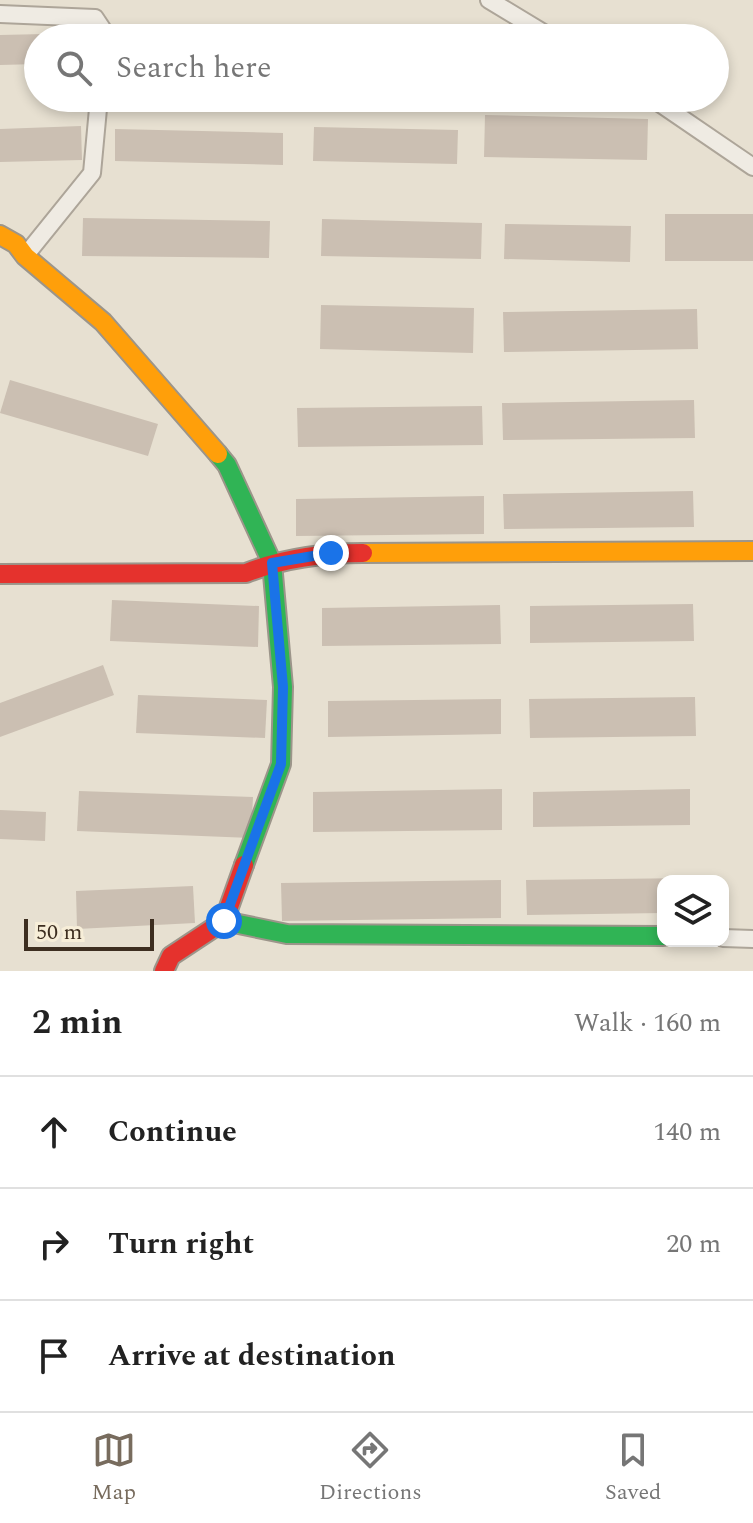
<!DOCTYPE html>
<meta charset="utf-8">
<style>
body{margin:0;font-family:Spectral,serif;background:#f6f6f6;color:#222}
.controls{position:absolute;right:24px;bottom:24px;display:grid;overflow:hidden;border-radius:16px;box-shadow:0 4px 12px #0003}
.controls button{width:72px;height:72px;display:grid;place-items:center;padding:0;border:0;border-bottom:2px solid #e0e0e0;background:#fff;color:#222;font:40px sans-serif}
.scale{position:absolute;left:24px;bottom:20px;width:130px;box-sizing:border-box;padding-left:8px;border:4px solid #3d2e20;border-top:0;font-size:22px;line-height:28px;white-space:nowrap;color:#3d2e20;-webkit-text-stroke:6px #f7eed8;paint-order:stroke}
.stop{position:absolute;width:24px;height:24px;margin:-18px;border:6px solid #1a73e8;border-radius:50%;background:#fff}
.stop.end{background:#1a73e8;border-color:#fff;box-shadow:0 2px 8px #0008}
.list{margin:0;padding:0;list-style:none}
h2{display:flex;justify-content:space-between;align-items:center;height:104px;margin:0;padding:0 32px;font-size:34px}
h2 small{font-size:26px;font-weight:400;color:#767676}
.list li{display:grid;grid-template-columns:52px 1fr auto;gap:24px;align-items:center;box-sizing:border-box;height:112px;padding:0 32px;border-top:2px solid #e0e0e0}
.list b{display:block;font-size:30px;white-space:nowrap}
.list em{font-size:26px;font-style:normal;color:#767676}
.icon{flex:none;width:44px;height:44px;fill:none;stroke:currentColor;stroke-width:2;stroke-linecap:round;stroke-linejoin:round}
.map{position:relative;flex:none;width:753px;height:971px;overflow:hidden}
.search{position:absolute;background:#fff;box-shadow:0 4px 12px #0003;left:24px;right:24px;top:24px;height:88px;display:flex;align-items:center;gap:20px;box-sizing:border-box;padding:0 28px;border-radius:44px;color:#767676;font-size:30px}
.sheet{height:440px;background:#fff}
nav{display:flex;justify-content:space-around;align-items:center;box-sizing:border-box;height:112px;border-top:2px solid #e0e0e0;background:#fff;font-size:22px;color:#767676}
nav a{display:grid;justify-items:center;gap:4px}
nav .on{color:#786c5e}
.map>svg:first-child{display:block}
.building{fill:#cbbfb2}
.lines{fill:none;stroke-linecap:round;stroke-linejoin:round}
.street-casing{stroke:#ada599;stroke-width:20}
.fast-casing{stroke:#9c958a;stroke-width:22}
.slow-casing{stroke:#9c958a;stroke-width:22}
.jam-casing{stroke:#9c958a;stroke-width:22}
.street{stroke:#efebe3;stroke-width:16}
.fast{stroke:#30b455;stroke-width:18}
.slow{stroke:#ff9f0a;stroke-width:18}
.jam{stroke:#e5322d;stroke-width:18}
.route{stroke:#1a73e8;stroke-width:10}
</style>
<div class="map">
<svg width="753" height="971" viewBox="0 0 753 971">
<rect width="100%" height="100%" fill="#e7e0d1"/>
<g class="building">
<path d="M 123,32 L 285,33 L 285,38 L 123,38 Z"/>
<path d="M 88,33 L 88,38 L 38,38 L 38,64 L 0,65 L 0,35 Z"/>
<path d="M 458,33 L 458,38 L 306,38 L 306,34 Z"/>
<path d="M 485,115 L 648,119 L 647,160 L 484,157 Z"/>
<path d="M 81,126 L 82,160 L 0,162 L 0,129 Z"/>
<path d="M 314,127 L 458,130 L 457,164 L 313,161 Z"/>
<path d="M 115,129 L 283,133 L 283,165 L 115,161 Z"/>
<rect x="665" y="214" width="88" height="47"/>
<path d="M 83,218 L 270,221 L 269,258 L 82,256 Z"/>
<path d="M 322,219 L 482,223 L 481,259 L 321,256 Z"/>
<path d="M 505,224 L 631,226 L 630,262 L 504,259 Z"/>
<path d="M 321,305 L 474,308 L 473,353 L 320,349 Z"/>
<path d="M 697,309 L 698,349 L 504,352 L 503,312 Z"/>
<path d="M 10,380 L 158,424 L 148,456 L 0,413 Z"/>
<path d="M 694,400 L 695,438 L 503,440 L 502,403 Z"/>
<path d="M 482,406 L 483,445 L 298,447 L 297,408 Z"/>
<path d="M 693,491 L 694,527 L 504,529 L 503,494 Z"/>
<path d="M 484,496 L 484,534 L 296,536 L 296,499 Z"/>
<path d="M 112,600 L 259,606 L 258,647 L 110,641 Z"/>
<path d="M 693,604 L 694,641 L 530,643 L 530,606 Z"/>
<path d="M 500,605 L 501,644 L 322,646 L 322,608 Z"/>
<path d="M 103,665 L 114,695 L 0,737 L 0,703 Z"/>
<path d="M 138,695 L 267,700 L 265,738 L 136,733 Z"/>
<path d="M 695,697 L 696,736 L 530,738 L 529,699 Z"/>
<path d="M 501,699 L 501,734 L 328,737 L 328,701 Z"/>
<path d="M 502,789 L 502,830 L 313,832 L 313,792 Z"/>
<path d="M 690,789 L 690,825 L 533,827 L 533,792 Z"/>
<path d="M 79,791 L 253,797 L 251,838 L 77,831 Z"/>
<path d="M 0,810 L 46,812 L 45,841 L 0,839 Z"/>
<path d="M 692,878 L 692,881 L 663,881 L 663,913 L 527,915 L 526,880 Z"/>
<path d="M 501,880 L 501,918 L 282,921 L 281,883 Z"/>
<path d="M 193,886 L 195,923 L 77,929 L 76,891 Z"/>
</g>
<g class="lines">
<defs>
<g id="street">
<path d="M 489,0 L 552,38"/>
<path d="M 0,14 L 95,18 L 105,33 L 104,38"/>
<path d="M 652,98 L 753,167"/>
<path d="M 25,256 L 92,173 L 99,98"/>
<path d="M 723,938 L 753,939"/>
</g>
<g id="fast">
<path d="M 218,454 L 227,465 L 272,563 L 283,687 L 281,764 L 244,865"/>
<path d="M 224,921 L 287,934 L 663,936"/>
</g>
<g id="slow">
<path d="M 0,235 L 16,244 L 25,256 L 103,322 L 218,454"/>
<path d="M 363,553 L 753,551"/>
</g>
<g id="jam">
<path d="M 0,574 L 246,573 C 284,558 323,553 363,553"/>
<path d="M 164,971 L 171,956 L 224,921 L 244,865"/>
</g>
</defs>
<use href="#street" class="street-casing"/>
<use href="#fast" class="fast-casing"/>
<use href="#slow" class="slow-casing"/>
<use href="#jam" class="jam-casing"/>
<use href="#street" class="street"/>
<use href="#fast" class="fast"/>
<use href="#slow" class="slow"/>
<use href="#jam" class="jam"/>
</g>
<g class="lines">
<path class="route" d="M 224,921 L 281,764 L 283,687 L 272,563 L 331,553"/>
</g>
</svg>
<div class="controls">
<button><svg class="icon" aria-label="layers" viewBox="0 0 24 24"><path d="M12 4l9 5-9 5-9-5zM3 14l9 5 9-5"/></svg></button>
</div>
<div class="scale">50 m</div>
<div class="stop" style="left:224px;top:921px"></div>
<div class="stop end" style="left:331px;top:553px"></div>
<div class="search"><svg class="icon" aria-label="search" viewBox="0 0 24 24"><circle cx="10" cy="10" r="6"/><path d="M15 15l6 6"/></svg>Search here</div>
</div>
<section class="sheet">
<h2>2 min<small>Walk · 160 m</small></h2>
<ul class="list">
<li><svg class="icon" aria-label="ahead" viewBox="0 0 24 24"><path d="M12 20V5M6 11l6-6 6 6"/></svg><div><b>Continue</b></div><em>140 m</em></li>
<li><svg class="icon" aria-label="right" viewBox="0 0 24 24"><path d="M7 20v-9h11M14 6l5 5-5 5"/></svg><div><b>Turn right</b></div><em>20 m</em></li>
<li><svg class="icon" aria-label="arrive" viewBox="0 0 24 24"><path d="M6 21V4h12l-3 4 3 4H6"/></svg><div><b>Arrive at destination</b></div></li>
</ul>
</section>
<nav>
<a class="on"><svg class="icon" aria-label="map" viewBox="0 0 24 24"><path d="M3 6l6-2 6 2 6-2v14l-6 2-6-2-6 2zM9 4v14M15 6v14"/></svg>Map</a>
<a><svg class="icon" aria-label="directions" viewBox="0 0 24 24"><path d="M12 3l9 9-9 9-9-9zM9 14v-3h6M13 9l2 2-2 2"/></svg>Directions</a>
<a><svg class="icon" aria-label="saved" viewBox="0 0 24 24"><path d="M7 4h10v16l-5-4-5 4z"/></svg>Saved</a>
</nav>
